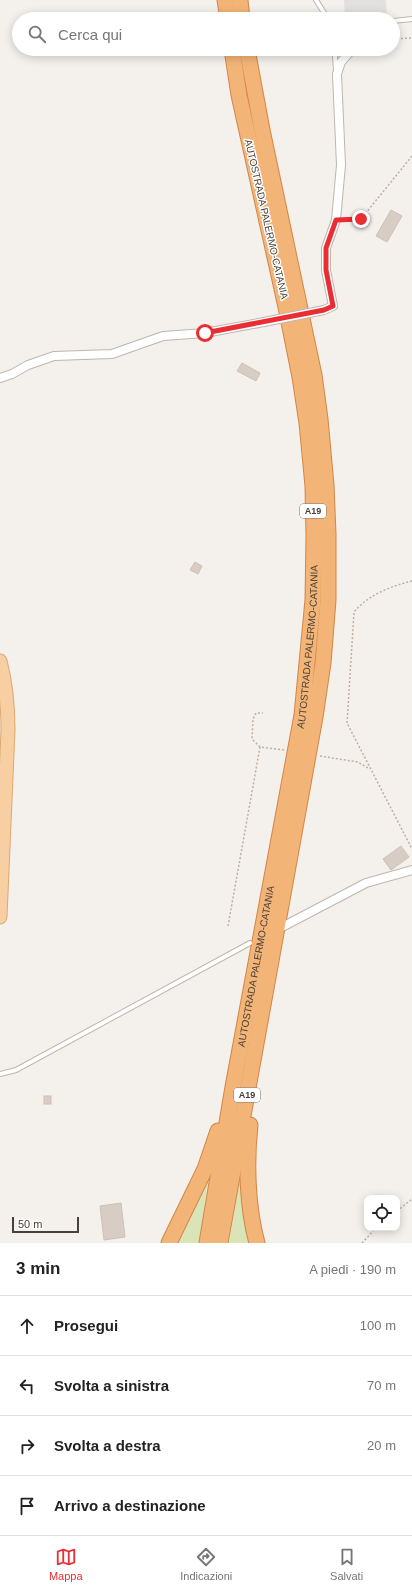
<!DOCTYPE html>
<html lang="it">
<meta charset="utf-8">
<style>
body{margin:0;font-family:Helvetica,sans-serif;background:#f6f6f6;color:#222}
.controls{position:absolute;right:12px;bottom:12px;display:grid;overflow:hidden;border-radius:8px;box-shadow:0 2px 10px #0003}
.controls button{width:36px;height:36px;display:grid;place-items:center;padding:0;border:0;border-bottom:1px solid #e0e0e0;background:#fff;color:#222;font:20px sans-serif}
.scale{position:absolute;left:12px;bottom:10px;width:67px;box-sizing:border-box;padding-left:4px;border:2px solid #484039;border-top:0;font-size:11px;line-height:14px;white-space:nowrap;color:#484039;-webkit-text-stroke:3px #fff;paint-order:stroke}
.stop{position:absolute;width:12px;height:12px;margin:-9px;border:3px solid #ea2d32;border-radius:50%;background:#fff}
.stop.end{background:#ea2d32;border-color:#fff;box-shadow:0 1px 4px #0008}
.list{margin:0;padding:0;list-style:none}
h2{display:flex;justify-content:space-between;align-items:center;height:52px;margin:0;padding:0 16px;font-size:17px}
h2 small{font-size:13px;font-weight:400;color:#767676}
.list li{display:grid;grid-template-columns:26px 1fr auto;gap:12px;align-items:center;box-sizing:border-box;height:60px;padding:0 16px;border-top:1px solid #e0e0e0}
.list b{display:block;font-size:15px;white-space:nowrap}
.list em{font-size:13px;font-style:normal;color:#767676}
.icon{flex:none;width:22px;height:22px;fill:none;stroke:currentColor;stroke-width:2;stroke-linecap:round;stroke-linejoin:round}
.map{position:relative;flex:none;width:412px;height:1243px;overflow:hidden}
.search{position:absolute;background:#fff;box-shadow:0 2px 10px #0003;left:12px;right:12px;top:12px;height:44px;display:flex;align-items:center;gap:10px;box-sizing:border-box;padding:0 14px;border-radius:22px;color:#767676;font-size:15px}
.sheet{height:292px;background:#fff}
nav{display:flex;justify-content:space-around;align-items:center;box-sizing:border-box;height:56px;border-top:1px solid #e0e0e0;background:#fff;font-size:11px;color:#767676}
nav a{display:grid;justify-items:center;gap:2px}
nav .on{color:#ea2d32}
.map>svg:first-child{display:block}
.green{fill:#d9e5b7}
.parking{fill:#e3e1df}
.building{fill:#d8cdc4;stroke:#cfc0b5}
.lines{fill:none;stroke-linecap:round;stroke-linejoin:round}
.lane-casing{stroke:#bfb6ae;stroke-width:6}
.street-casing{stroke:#bfb6ae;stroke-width:10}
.primary-casing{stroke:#dca972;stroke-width:15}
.highway-casing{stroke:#d28647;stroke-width:17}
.path{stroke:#c0afa0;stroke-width:1.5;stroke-dasharray:2 2;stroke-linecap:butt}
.lane{stroke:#fff;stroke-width:4}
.street{stroke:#fff;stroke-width:8}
.primary{stroke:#f7cfa2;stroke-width:13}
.highway{stroke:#f3b477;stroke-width:15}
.street-bridge-casing{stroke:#bfb6ae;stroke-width:10;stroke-linecap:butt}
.street-bridge{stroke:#fff;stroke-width:8}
.route{stroke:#ea2d32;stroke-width:5}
.labels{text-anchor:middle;stroke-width:3;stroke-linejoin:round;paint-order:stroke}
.shield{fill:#fff;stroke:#7f7974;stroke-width:1}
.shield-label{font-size:9px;font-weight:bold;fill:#484039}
.street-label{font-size:10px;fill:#484039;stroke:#fff}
</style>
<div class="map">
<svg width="412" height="1243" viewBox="0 0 412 1243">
<rect width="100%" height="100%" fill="#f4f0eb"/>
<g class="green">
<path d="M 242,1168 L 253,1243 L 229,1243 Z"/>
<path d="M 209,1175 L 199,1243 L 173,1243 Z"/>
</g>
<path class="parking" d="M 344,0 L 386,0 L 387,14 L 345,18 Z"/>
<g class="building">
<path d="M 391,210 L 402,216 L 387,242 L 376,236 Z"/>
<path d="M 242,363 L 260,373 L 256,381 L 237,371 Z"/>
<path d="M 195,562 L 202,566 L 198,574 L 190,570 Z"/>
<path d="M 401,846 L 409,857 L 391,870 L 383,859 Z"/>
<rect x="44" y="1096" width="7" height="8"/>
<path d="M 121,1203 L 125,1237 L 104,1240 L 100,1206 Z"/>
</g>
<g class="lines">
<defs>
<g id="lane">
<path d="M 316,0 L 328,19"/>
<path d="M 393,21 L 412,19"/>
<path d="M 336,70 L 335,57 L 338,49"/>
<path d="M 0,1074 L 16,1070 L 250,943"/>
</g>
<g id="street">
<path d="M 324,310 L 333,306 L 326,270 L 326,248 L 336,220 L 341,165 L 337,74 L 341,62 L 349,53"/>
<path d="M 0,378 L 12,374 L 28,365 L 54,356 L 112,354 L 163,336 L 205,333 L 264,322"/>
<path d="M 284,926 L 366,883 L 412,870"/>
</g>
<path id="primary" d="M 0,661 C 6,684 8,706 8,730 L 0,917"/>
<g id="highway">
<path d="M 225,0 L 228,19"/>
<path d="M 240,0 L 242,19"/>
<path d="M 250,1125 C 246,1161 247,1207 257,1243"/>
<path d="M 169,1243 L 205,1169 L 218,1131"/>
<path id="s1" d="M 207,1243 L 233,1087 L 302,715 L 313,600 L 314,536 L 313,486 L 307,423 L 300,377 L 286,307 L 239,95 L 232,49"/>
<path d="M 220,1243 L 315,717 L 323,663 L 328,600 L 328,534 L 326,485 L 320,419 L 314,375 L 262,130 L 247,49"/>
</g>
</defs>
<use href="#lane" class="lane-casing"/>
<use href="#street" class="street-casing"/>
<use href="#primary" class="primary-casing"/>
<use href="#highway" class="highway-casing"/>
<g class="path">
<path d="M 393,39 L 412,38"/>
<path d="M 344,220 L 361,219 L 412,156"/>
<path d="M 412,581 C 391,586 368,595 354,612 L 347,723 L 412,849"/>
<path d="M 260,747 L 252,739 L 253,719 L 256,713 L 263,713"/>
<path d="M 320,756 L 358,762 L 368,768"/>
<path d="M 228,926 L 260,747 L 284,750"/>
<path d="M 397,1211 L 412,1199"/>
<path d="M 362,1243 L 376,1228"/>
</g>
<use href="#lane" class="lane"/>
<use href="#street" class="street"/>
<use href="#primary" class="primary"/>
<use href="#highway" class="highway"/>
<defs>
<path id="street-bridge" d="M 264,322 L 324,310"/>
</defs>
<use href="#street-bridge" class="street-bridge-casing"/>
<use href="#street-bridge" class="street-bridge"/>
</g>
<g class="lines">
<path class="route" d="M 205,333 L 324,310 L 333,306 L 326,270 L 326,248 L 336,220 L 361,219"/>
</g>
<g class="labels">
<g class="shield">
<rect x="300" y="504" width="26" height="14" rx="3"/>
<rect x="234" y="1088" width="26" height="14" rx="3"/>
</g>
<g class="shield-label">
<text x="313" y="514">A19</text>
<text x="247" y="1098">A19</text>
</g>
<g class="street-label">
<text transform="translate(267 219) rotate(77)" y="4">AUTOSTRADA PALERMO-CATANIA</text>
<text dy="4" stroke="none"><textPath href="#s1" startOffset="605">AUTOSTRADA PALERMO-CATANIA</textPath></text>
<text dy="4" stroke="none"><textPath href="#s1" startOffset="281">AUTOSTRADA PALERMO-CATANIA</textPath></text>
</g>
</g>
</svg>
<div class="controls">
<button><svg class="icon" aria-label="locate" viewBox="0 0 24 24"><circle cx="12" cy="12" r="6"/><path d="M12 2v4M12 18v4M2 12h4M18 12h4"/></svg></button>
</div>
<div class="scale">50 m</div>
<div class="stop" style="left:205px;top:333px"></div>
<div class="stop end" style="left:361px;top:219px"></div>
<div class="search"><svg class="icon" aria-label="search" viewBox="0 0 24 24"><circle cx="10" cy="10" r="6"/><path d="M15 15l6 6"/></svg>Cerca qui</div>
</div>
<section class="sheet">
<h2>3 min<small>A piedi · 190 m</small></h2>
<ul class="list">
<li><svg class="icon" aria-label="ahead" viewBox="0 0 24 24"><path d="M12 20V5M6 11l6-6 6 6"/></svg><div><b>Prosegui</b></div><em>100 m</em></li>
<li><svg class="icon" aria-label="left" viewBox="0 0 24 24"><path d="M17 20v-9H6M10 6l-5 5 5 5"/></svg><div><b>Svolta a sinistra</b></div><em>70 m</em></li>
<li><svg class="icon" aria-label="right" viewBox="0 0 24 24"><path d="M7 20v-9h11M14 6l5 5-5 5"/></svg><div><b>Svolta a destra</b></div><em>20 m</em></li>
<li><svg class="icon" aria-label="arrive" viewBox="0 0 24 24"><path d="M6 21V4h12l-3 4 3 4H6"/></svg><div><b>Arrivo a destinazione</b></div></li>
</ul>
</section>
<nav>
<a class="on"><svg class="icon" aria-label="map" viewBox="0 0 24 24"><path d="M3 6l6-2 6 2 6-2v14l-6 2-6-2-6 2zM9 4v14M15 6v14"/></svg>Mappa</a>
<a><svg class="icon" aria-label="directions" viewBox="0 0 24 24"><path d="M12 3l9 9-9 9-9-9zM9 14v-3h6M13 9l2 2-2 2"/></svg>Indicazioni</a>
<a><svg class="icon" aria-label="saved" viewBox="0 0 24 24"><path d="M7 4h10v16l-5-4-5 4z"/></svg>Salvati</a>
</nav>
